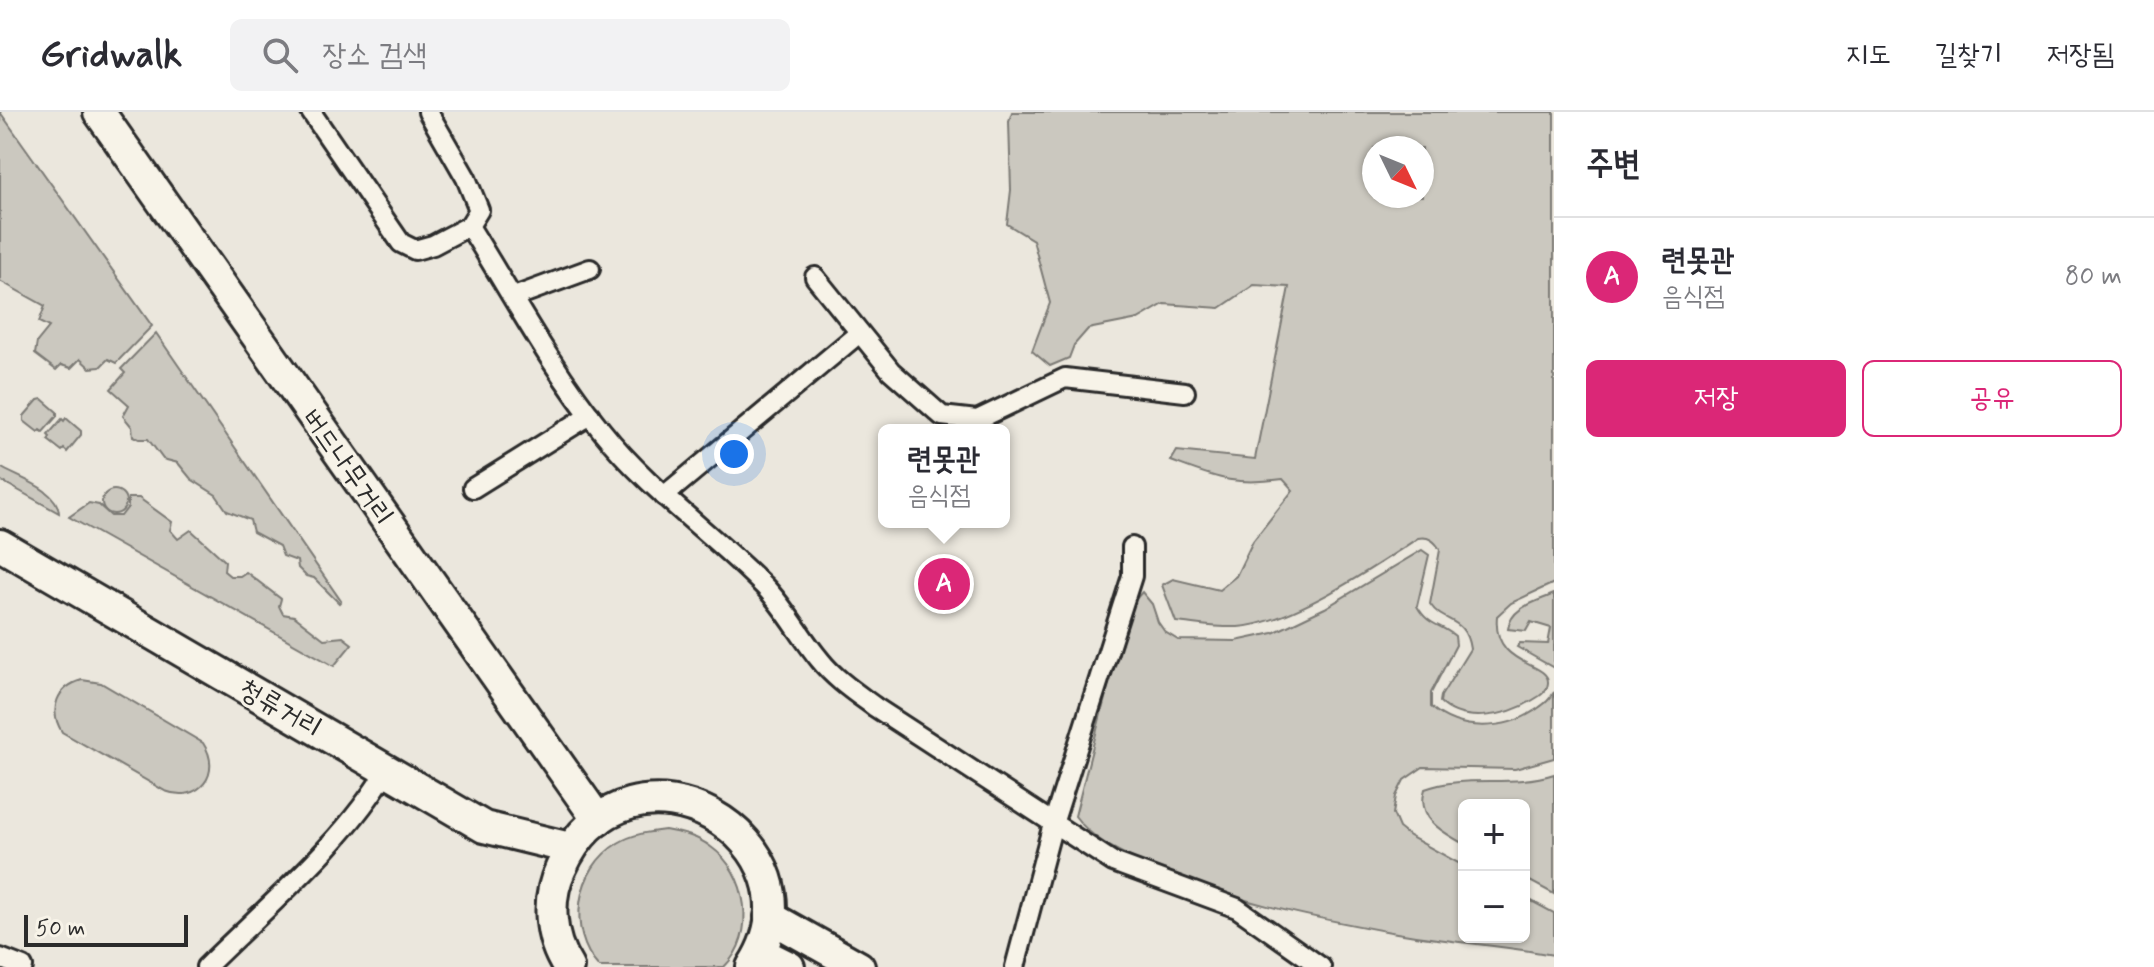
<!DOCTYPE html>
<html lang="ko">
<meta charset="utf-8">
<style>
body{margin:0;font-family:Mynerve,"Poor Story",sans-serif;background:#f2f2f3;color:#2b2b33}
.controls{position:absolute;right:24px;bottom:24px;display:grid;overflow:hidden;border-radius:12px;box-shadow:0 2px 6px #0004}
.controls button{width:72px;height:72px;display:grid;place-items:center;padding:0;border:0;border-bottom:2px solid #e1e1e2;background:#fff;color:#2b2b33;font:40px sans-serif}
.compass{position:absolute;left:1362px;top:24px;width:72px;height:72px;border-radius:50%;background:#fff;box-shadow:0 2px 6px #0004;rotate:133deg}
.scale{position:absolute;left:24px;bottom:20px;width:164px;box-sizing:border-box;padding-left:8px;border:4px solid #2b2b2b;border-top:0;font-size:22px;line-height:28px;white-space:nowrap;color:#2b2b2b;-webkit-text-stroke:6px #f7f3e8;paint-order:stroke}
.you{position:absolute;left:734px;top:342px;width:28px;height:28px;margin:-20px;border:6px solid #fff;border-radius:50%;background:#1a73e8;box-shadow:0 0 0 12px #1a73e833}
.badge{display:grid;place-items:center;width:52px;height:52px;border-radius:50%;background:#db2777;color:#fff;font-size:26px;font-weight:700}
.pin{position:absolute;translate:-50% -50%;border:4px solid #fff;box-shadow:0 2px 8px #0006}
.popup{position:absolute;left:878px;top:312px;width:132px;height:104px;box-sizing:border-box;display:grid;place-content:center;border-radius:12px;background:#fff;filter:drop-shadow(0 2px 6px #0005);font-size:26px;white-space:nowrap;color:#7c7c81}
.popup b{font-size:30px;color:#2b2b33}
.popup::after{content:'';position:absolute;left:50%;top:100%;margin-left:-16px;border:16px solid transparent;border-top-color:#fff}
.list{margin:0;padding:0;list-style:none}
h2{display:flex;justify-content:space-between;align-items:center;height:104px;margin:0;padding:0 32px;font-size:34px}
h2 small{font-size:26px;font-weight:400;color:#7c7c81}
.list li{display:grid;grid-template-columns:52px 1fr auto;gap:24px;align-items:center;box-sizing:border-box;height:120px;padding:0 32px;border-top:2px solid #e1e1e2}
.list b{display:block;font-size:30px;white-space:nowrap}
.list p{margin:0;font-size:26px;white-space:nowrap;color:#7c7c81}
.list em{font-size:26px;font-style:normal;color:#7c7c81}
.actions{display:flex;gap:16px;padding:24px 32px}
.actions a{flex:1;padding:18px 0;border:2px solid #db2777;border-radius:12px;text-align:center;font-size:28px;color:#db2777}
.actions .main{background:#db2777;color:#fff}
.icon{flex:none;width:44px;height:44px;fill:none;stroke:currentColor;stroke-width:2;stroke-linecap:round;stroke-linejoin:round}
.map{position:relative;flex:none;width:1554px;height:855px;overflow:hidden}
header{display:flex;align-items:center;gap:48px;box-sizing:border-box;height:112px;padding:0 40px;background:#fff;border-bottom:2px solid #e1e1e2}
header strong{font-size:38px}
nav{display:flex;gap:44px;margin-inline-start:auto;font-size:28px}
.search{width:560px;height:72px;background:#f2f2f3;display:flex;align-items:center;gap:20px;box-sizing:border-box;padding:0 28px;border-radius:12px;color:#7c7c81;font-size:30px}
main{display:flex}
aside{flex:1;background:#fff}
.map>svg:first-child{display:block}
.green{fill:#cbc8bf;stroke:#7b7a75;stroke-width:2;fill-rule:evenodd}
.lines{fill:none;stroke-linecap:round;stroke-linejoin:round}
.street-casing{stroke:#2b2b2b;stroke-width:24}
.primary-casing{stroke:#2b2b2b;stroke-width:36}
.street{stroke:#f7f3e8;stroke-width:18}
.primary{stroke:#f7f3e8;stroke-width:30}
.labels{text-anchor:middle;stroke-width:6;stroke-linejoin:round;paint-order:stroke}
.street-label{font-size:28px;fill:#2b2b2b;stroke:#f7f3e8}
</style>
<header>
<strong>Gridwalk</strong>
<div class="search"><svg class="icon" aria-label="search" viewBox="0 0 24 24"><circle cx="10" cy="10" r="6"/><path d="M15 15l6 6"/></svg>장소 검색</div>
<nav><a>지도</a><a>길찾기</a><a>저장됨</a></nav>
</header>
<main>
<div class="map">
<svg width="1554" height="855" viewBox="0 0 1554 855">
<rect width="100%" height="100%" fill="#ebe7dd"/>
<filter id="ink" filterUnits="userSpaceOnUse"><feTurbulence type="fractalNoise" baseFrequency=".0125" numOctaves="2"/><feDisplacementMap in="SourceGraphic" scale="16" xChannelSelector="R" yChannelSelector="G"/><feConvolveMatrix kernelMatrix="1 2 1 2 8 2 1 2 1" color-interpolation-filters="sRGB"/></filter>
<g filter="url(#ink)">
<g class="green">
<path d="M 0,0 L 152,214 L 116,251 L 108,247 L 100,255 L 90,256 L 80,247 L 71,256 L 61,253 L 56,258 L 35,242 L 37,230 L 49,215 L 39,210 L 45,194 L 0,169 Z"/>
<path d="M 1012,0 L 1554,0 L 1554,471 L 1511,491 L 1497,504 C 1492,556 1550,549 1548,571 C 1547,580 1540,584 1533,588 C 1508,604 1463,613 1440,590 L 1441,584 L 1470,537 C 1465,503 1444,513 1430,492 L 1440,438 C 1435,429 1429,424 1418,426 C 1373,456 1292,511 1238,515 C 1218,516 1196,512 1176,510 L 1162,473 L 1173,467 L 1219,478 L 1236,464 L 1253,429 L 1293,378 L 1283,367 C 1233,374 1217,366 1171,349 L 1177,339 L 1255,347 L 1289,175 L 1254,173 L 1220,196 L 1164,192 L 1138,207 L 1088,217 L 1074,233 L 1069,246 L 1050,254 L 1032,239 L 1050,191 L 1033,128 L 1007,112 L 1011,78 L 1009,9 ZM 1374,36 L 1422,36 L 1422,84 L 1374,84 Z"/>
<path d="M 156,221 L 341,489 L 339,491 L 314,466 L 306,464 L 298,456 L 297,449 L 283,444 L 279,434 L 253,420 L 250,408 L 227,399 L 216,383 L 191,367 L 178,351 L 163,347 L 148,327 L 139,327 L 133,324 L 132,315 L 123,304 L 129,293 L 111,277 L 125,261 L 121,257 Z"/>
<path d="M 42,287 L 57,300 L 57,304 L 43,320 L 40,318 L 38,320 L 24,309 L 24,304 L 38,288 Z"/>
<path d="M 66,306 L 81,319 L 81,323 L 67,340 L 64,337 L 62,339 L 48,328 L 50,325 L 48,323 L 62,307 L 64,309 Z"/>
<path d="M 0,355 C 18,366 58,377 59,401 L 0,368 Z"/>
<circle cx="114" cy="390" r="12"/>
<path d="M 128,386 L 139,386 L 172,410 L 170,418 L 178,427 L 191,418 L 225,449 L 224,459 L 230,464 L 240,464 L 246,460 L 281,487 L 279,494 L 283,502 L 294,504 L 324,527 L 343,525 L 352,532 L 334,554 L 69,405 L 89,391 L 99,393 L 111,404 L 121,404 L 128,395 Z"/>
<path d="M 1422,438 L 1429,443 L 1417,494 C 1428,514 1439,511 1455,524 L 1456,533 L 1431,581 L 1431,595 C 1459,620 1506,619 1537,597 C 1544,592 1550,588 1554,580 L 1554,646 L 1515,657 L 1423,655 L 1404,668 L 1396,684 L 1393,702 L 1399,716 L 1409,724 L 1464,754 L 1464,825 L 1524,825 L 1524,785 L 1554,801 L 1554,843 C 1500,833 1445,830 1391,820 C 1309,805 1226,788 1150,754 C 1122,741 1093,729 1075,704 L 1128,496 L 1142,480 L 1152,492 L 1158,510 L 1165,520 L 1178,528 L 1236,529 L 1273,521 L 1325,496 Z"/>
<path d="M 1554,482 L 1554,556 L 1517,535 L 1520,531 L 1548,532 L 1551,516 L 1531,510 L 1526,519 L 1508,517 C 1511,495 1536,490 1554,482 Z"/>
<path d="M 82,568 L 101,571 L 203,631 C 223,661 199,692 165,679 L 62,620 C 48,597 57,575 82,568 Z"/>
<path d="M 1554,662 L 1554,782 L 1524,766 L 1524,693 L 1464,693 L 1464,732 C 1442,720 1416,706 1425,677 C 1465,662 1512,676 1554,662 Z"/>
<path d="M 665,718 C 682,721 697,724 711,735 C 747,760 758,823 724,855 L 599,855 C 566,819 576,756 618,731 C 633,722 648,720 665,718 Z"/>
</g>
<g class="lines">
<defs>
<g id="street">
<path d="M 311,0 L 401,131 L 415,138 L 433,133 L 469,114 L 479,98 L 466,66 L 428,0"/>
<path d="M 469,114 C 512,183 551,256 602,319 C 649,378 712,421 765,475 C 786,497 800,524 820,548 C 835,567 856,581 875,595 L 1113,750 L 1237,796 L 1321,855"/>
<path d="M 815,165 L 891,259 L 942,304 L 977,308 L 1065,266 L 1185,280"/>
<path d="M 514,185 L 590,157"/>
<path d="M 473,376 L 590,303"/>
<path d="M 664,384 L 858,222"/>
<path d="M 0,846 L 23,855"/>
<path d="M 206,855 C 264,797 348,727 387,657"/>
<path d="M 1015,855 L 1053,712 L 1132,464 L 1132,435"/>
</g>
<g id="primary">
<path d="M 99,0 L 598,708"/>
<path d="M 0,433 L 484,715 L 570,736"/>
<path d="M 770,805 L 859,855"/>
<path d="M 761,841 L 789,855"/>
<path d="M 568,855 C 549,826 546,787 561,756 C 627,609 834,729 752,855"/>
</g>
</defs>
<use href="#street" class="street-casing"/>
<use href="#primary" class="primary-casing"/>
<use href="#street" class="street"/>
<use href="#primary" class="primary"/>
</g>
</g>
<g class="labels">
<g class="street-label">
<text transform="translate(349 354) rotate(55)" y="10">버드나무거리</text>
<text transform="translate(281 595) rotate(30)" y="10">청류거리</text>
</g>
</g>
</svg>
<div class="controls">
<button>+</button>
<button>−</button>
</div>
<svg class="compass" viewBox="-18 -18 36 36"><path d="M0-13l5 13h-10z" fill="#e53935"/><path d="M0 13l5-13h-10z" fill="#7c7c81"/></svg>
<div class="scale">50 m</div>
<div class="you"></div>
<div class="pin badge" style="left:944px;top:472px">A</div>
<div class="popup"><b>련못관</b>음식점</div>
</div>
<aside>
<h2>주변<small></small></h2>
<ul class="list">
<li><span class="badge">A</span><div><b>련못관</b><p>음식점</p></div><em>80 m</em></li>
</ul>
<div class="actions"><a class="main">저장</a><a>공유</a></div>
</aside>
</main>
